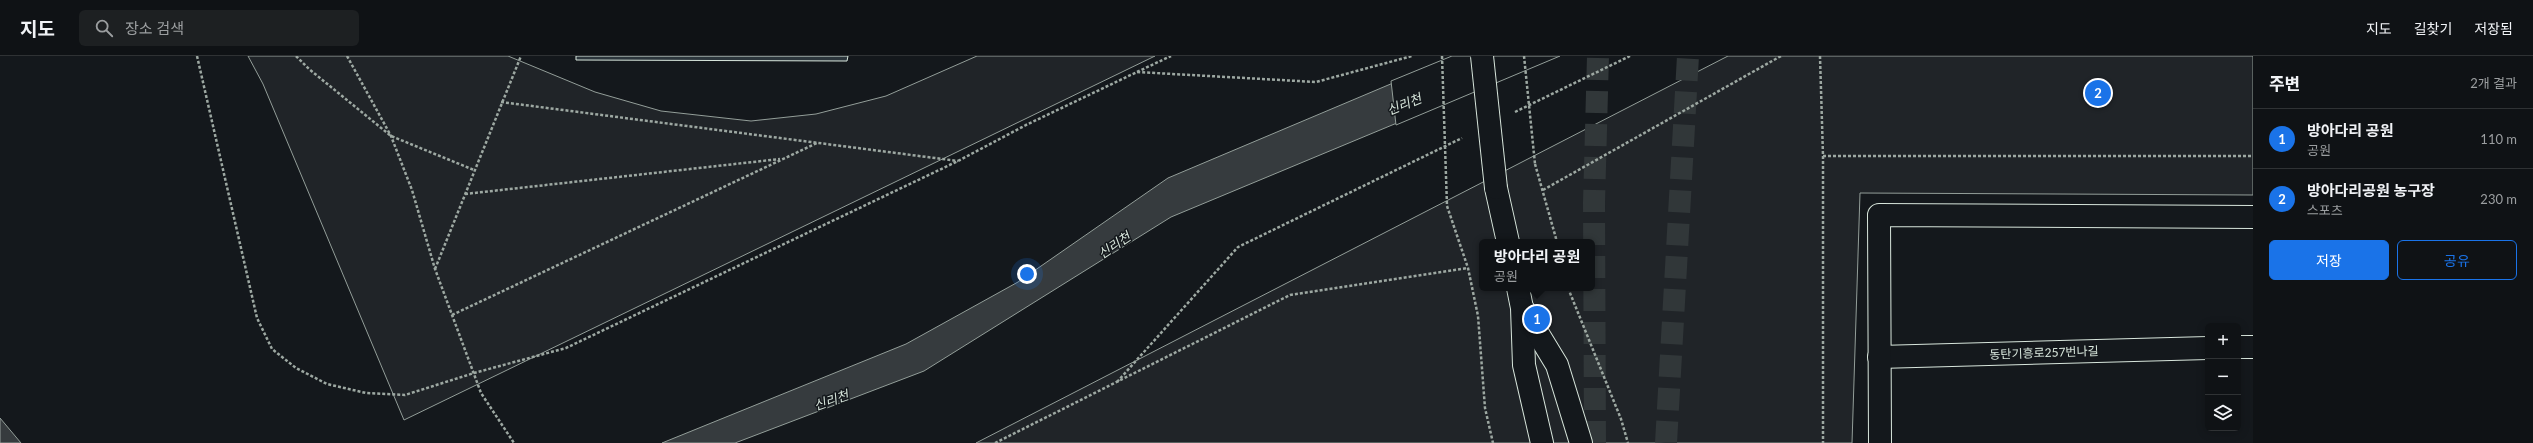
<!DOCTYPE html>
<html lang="ko">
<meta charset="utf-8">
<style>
body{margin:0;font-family:Lato,"Noto Sans KR",sans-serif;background:#1d2022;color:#f1f3f6}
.controls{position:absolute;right:12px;bottom:12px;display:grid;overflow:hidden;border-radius:6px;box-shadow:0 2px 10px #0003}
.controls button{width:36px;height:36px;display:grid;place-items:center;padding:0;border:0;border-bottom:1px solid #2f3234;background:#0f1215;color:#f1f3f6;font:20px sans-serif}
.you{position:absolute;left:1027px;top:218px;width:14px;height:14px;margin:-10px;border:3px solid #fff;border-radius:50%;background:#1a73e8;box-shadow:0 0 0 6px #1a73e833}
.badge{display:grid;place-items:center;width:26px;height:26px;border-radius:50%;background:#1a73e8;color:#fff;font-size:13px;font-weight:700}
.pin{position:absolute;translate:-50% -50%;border:2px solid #fff;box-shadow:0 1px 4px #0006}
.popup{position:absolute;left:1479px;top:183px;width:116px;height:52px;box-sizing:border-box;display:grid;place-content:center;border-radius:6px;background:#0f1215;filter:drop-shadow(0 1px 3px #0005);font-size:13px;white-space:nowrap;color:#9b9ea0}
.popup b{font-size:15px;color:#f1f3f6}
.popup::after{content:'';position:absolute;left:50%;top:100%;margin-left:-8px;border:8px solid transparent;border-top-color:#0f1215}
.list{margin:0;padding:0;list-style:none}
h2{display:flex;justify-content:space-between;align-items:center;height:52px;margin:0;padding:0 16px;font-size:17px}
h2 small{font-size:13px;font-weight:400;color:#9b9ea0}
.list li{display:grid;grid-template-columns:26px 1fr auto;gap:12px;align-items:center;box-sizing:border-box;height:60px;padding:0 16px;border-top:1px solid #2f3234}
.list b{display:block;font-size:15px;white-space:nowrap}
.list p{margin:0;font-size:13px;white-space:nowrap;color:#9b9ea0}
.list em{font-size:13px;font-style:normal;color:#9b9ea0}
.actions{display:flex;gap:8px;padding:12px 16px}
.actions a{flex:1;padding:9px 0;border:1px solid #1a73e8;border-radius:6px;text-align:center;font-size:14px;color:#1a73e8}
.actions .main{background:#1a73e8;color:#fff}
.icon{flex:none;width:22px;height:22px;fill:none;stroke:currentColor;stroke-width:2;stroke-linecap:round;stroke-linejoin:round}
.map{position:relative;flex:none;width:2253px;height:387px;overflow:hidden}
header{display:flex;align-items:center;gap:24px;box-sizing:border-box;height:56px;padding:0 20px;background:#0f1215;border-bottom:1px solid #2f3234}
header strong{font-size:19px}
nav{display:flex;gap:22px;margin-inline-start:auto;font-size:14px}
.search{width:280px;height:36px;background:#1d2022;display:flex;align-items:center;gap:10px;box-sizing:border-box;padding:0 14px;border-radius:6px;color:#9b9ea0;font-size:15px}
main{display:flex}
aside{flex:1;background:#0f1215}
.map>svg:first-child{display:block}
.green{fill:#202428;stroke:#939e99;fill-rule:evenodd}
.water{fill:#363b3e;stroke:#939e99}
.pier{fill:#14181c;stroke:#939e99}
.building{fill:#2c363c;stroke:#d8e6dc}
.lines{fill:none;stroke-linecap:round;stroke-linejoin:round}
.secondary-tunnel{stroke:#313739;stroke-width:22;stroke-dasharray:22 11;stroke-linecap:butt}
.highway-tunnel{stroke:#313739;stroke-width:22;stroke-dasharray:22 11;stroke-linecap:butt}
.street-casing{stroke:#d8e6dc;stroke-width:24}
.primary-casing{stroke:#d8e6dc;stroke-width:24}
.path{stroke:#9da8a2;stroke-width:2.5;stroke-dasharray:3 2;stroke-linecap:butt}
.street{stroke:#14181c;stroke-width:22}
.primary{stroke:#14181c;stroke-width:22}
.primary-bridge-casing{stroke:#d8e6dc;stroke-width:24;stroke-linecap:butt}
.path-bridge{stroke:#9da8a2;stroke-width:2.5;stroke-dasharray:3 2;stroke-linecap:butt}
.primary-bridge{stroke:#14181c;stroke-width:22}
.labels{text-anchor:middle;stroke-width:3;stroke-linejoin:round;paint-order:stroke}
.street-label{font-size:12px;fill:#d8e6dc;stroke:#14181c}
.water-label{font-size:13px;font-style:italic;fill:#d8e6dc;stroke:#14181c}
</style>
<header>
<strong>지도</strong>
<div class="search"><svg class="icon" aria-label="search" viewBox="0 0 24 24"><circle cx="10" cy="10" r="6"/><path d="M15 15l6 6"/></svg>장소 검색</div>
<nav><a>지도</a><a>길찾기</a><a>저장됨</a></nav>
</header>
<main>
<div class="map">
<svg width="2253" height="387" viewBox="0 0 2253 387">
<rect width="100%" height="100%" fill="#14181c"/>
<g class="green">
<path d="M 248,0 L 508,0 L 595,36 L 661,55 L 751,65 L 816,58 L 886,40 L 977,0 L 1155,0 L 404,364 L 263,28 Z"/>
<path d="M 1728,0 L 2253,0 L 2253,139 L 1860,137 L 1852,387 L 976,387 ZM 1482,186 L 1592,186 L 1592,232 L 1482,232 Z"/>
</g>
<g class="water">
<path d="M 1457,0 L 1558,0 L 1171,161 L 924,315 L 735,387 L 662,387 L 906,288 L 1018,226 L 1168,122 Z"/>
<path d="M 0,362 L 21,387 L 0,387 Z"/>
</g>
<path class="pier" d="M 1452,0 L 1560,0 L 1396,69 L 1391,25 Z"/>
<path class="building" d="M 576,0 L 848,0 L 847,5 L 576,4 Z"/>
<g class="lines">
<path class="secondary-tunnel" d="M 1666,387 L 1688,0"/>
<path class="highway-tunnel" d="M 1595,387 L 1594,147 L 1598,0"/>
<defs>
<g id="street">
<path d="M 2238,291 L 2253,291"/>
<path d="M 1879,301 L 2208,292"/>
<path d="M 1880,387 L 1879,159 L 2253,161"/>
</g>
<g id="primary">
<path d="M 1496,132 L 1508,186"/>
<path d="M 1518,232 L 1522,252 L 1524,309 L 1542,387"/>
<path d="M 1523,253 L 1557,309 L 1581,387"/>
</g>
</defs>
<use href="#street" class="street-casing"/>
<use href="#primary" class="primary-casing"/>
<g class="path">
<path d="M 197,0 L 257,262 L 272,293 L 296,312 L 327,328 L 366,337 L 405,339 L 474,317 L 566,292 L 958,105 L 1026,69 L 1137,16 L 1316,26 L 1412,0"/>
<path d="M 296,0 L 309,13 L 391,80 L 474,114"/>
<path d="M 347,0 L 391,80 L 412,134 L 435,213 L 481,337 L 514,387"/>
<path d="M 1820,0 L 1823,100 L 1823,387"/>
<path d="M 1137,16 L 1171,0"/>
<path d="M 501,46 L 958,105"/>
<path d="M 1515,56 L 1630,0"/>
<path d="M 1823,100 L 2253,100"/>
<path d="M 1535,108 L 1557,186"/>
<path d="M 1543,134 L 1781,0"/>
<path d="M 465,138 L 780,103"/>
<path d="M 1447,150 L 1468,212 L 1478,260 L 1485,352 L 1493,387"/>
<path d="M 435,213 L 521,0"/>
<path d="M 1568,232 L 1621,363 L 1628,387"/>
<path d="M 452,259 L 817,87"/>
<path d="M 1117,326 L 1238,191 L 1462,82"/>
<path d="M 995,387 L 1290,239 L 1468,212"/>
</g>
<use href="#street" class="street"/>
<use href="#primary" class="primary"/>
<defs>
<path id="primary-bridge" d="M 1482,0 L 1496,132"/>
</defs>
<use href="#primary-bridge" class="primary-bridge-casing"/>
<g class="path-bridge">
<path d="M 1442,0 L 1447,150"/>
<path d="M 1524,0 L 1535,108"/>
</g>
<use href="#primary-bridge" class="primary-bridge"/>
</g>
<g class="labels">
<g class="street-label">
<text transform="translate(2044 297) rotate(-2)" y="4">동탄기흥로257번나길</text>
</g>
<g class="water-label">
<text transform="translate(1404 48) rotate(-22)" y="5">신리천</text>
<text transform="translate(1114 189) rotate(-34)" y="5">신리천</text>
<text transform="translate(831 344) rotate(-19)" y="5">신리천</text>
</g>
</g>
</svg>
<div class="controls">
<button>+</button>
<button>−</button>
<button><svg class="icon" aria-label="layers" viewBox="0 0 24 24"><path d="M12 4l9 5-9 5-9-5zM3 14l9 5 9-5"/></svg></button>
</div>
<div class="you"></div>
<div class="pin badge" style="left:1537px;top:263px">1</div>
<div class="popup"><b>방아다리 공원</b>공원</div>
<div class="pin badge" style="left:2098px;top:37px">2</div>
</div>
<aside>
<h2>주변<small>2개 결과</small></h2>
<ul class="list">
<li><span class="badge">1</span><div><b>방아다리 공원</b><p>공원</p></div><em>110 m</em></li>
<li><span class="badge">2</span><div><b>방아다리공원 농구장</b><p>스포츠</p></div><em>230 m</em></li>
</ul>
<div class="actions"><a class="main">저장</a><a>공유</a></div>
</aside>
</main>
